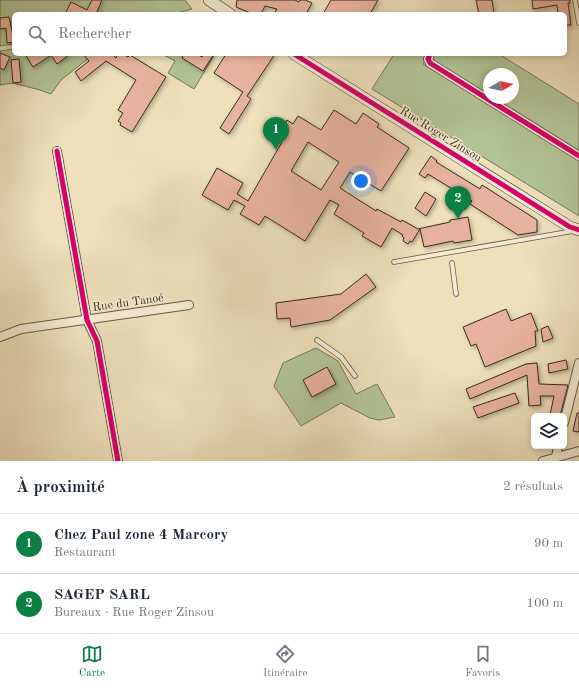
<!DOCTYPE html>
<html lang="fr">
<meta charset="utf-8">
<style>
body{margin:0;font-family:"Old Standard TT",serif;background:#f2f2f3;color:#1f2937}
.controls{position:absolute;right:12px;bottom:12px;display:grid;overflow:hidden;border-radius:6px;box-shadow:0 2px 6px #0003}
.controls button{width:36px;height:36px;display:grid;place-items:center;padding:0;border:0;border-bottom:1px solid #e0e1e3;background:#fff;color:#1f2937;font:20px sans-serif}
.compass{position:absolute;left:483px;top:68px;width:36px;height:36px;border-radius:50%;background:#fff;box-shadow:0 2px 6px #0003;rotate:81deg}
.you{position:absolute;left:361px;top:181px;width:14px;height:14px;margin:-10px;border:3px solid #fff;border-radius:50%;background:#1a73e8;box-shadow:0 0 0 6px #1a73e833}
.badge{display:grid;place-items:center;width:26px;height:26px;border-radius:50%;background:#0b8043;color:#fff;font-size:13px;font-weight:700}
.pin{position:absolute;translate:-50% -33px;filter:drop-shadow(0 1px 2px #0008)}
.pin::after{content:'';position:absolute;top:21px;width:14px;height:12px;background:inherit;clip-path:polygon(0 0,100% 0,50% 100%)}
.list{margin:0;padding:0;list-style:none}
h2{display:flex;justify-content:space-between;align-items:center;height:52px;margin:0;padding:0 16px;font-size:17px}
h2 small{font-size:13px;font-weight:400;color:#747a83}
.list li{display:grid;grid-template-columns:26px 1fr auto;gap:12px;align-items:center;box-sizing:border-box;height:60px;padding:0 16px;border-top:1px solid #e0e1e3}
.list b{display:block;font-size:15px;white-space:nowrap}
.list p{margin:0;font-size:13px;white-space:nowrap;color:#747a83}
.list em{font-size:13px;font-style:normal;color:#747a83}
.icon{flex:none;width:22px;height:22px;fill:none;stroke:currentColor;stroke-width:2;stroke-linecap:round;stroke-linejoin:round}
.map{position:relative;flex:none;width:579px;height:461px;overflow:hidden}
.search{position:absolute;background:#fff;box-shadow:0 2px 6px #0003;left:12px;right:12px;top:12px;height:44px;display:flex;align-items:center;gap:10px;box-sizing:border-box;padding:0 14px;border-radius:6px;color:#747a83;font-size:15px}
.sheet{height:172px;background:#fff}
nav{display:flex;justify-content:space-around;align-items:center;box-sizing:border-box;height:56px;border-top:1px solid #e0e1e3;background:#fff;font-size:11px;color:#747a83}
nav a{display:grid;justify-items:center;gap:2px}
nav .on{color:#0b8043}
.map>svg:first-child{display:block}
.green{fill:#b2c395;stroke:#76775a}
.building{fill:#e7b29f;stroke:#392b20;fill-rule:evenodd;filter:url(#shadow)}
.lines{fill:none;stroke-linecap:round;stroke-linejoin:round}
.lane-casing{stroke:#665847;stroke-width:5.5}
.street-casing{stroke:#665847;stroke-width:10}
.secondary-casing{stroke:#392b20;stroke-width:12}
.lane{stroke:#f3ebd3;stroke-width:4}
.street{stroke:#f3ebd3;stroke-width:8}
.secondary{stroke:#f3ebd3;stroke-width:11}
.cycleway-casing{stroke:#f3ebd3;stroke-width:8}
.cycleway{stroke:#d6006c;stroke-width:5}
.labels{text-anchor:middle;stroke-width:3;stroke-linejoin:round;paint-order:stroke}
.street-label{font-size:12px;fill:#392b20;stroke:#f3ebd3}
</style>
<div class="map">
<svg width="579" height="461" viewBox="0 0 579 461">
<defs>
<filter id="shadow"><feDropShadow dx="2" dy="2" stdDeviation="2" flood-color="#0004"/></filter>
</defs>
<rect width="100%" height="100%" fill="#ede0bb"/>
<filter id="stains"><feTurbulence type="fractalNoise" baseFrequency=".005" numOctaves="4"/><feColorMatrix values="0 0 0 0 .2 0 0 0 0 .09 0 0 0 0 .02 0 0 0 .5 -.17"/></filter>
<radialGradient id="worn" r=".72"><stop offset=".6" stop-color="#630" stop-opacity="0"/><stop offset="1" stop-color="#630" stop-opacity=".3"/></radialGradient>
<g class="green">
<path d="M 0,0 L 185,0 L 192,9 L 173,14 L 14,14 L 14,44 L 0,46 Z"/>
<path d="M 14,49 L 14,54 L 94,54 L 61,80 L 51,94 L 40,90 L 13,83 L 0,85 L 0,51 Z"/>
<path d="M 162,54 L 215,54 L 194,89 L 168,73 L 175,61 Z"/>
<path d="M 394,54 L 427,54 L 429,55 L 423,64 L 579,160 L 579,216 L 372,89 Z"/>
<path d="M 434,54 L 499,54 L 579,104 L 579,151 L 493,98 L 513,98 L 513,74 L 489,74 L 489,95 L 431,59 Z"/>
<path d="M 316,348 L 338,361 L 356,394 L 377,384 L 395,417 L 379,420 L 370,418 L 341,403 L 301,426 L 274,386 L 283,363 Z"/>
</g>
<g class="building">
<path d="M 92,0 L 102,0 L 96,14 L 65,14 L 71,2 L 87,10 Z"/>
<path d="M 237,0 L 295,0 L 299,2 L 300,0 L 305,0 L 312,3 L 306,14 L 274,14 L 277,9 L 265,6 L 261,14 L 253,14 L 236,7 Z"/>
<path d="M 331,0 L 378,0 L 370,14 L 323,14 Z"/>
<path d="M 476,0 L 492,0 L 494,14 L 479,14 Z"/>
<path d="M 532,0 L 570,0 L 570,3 L 568,3 L 571,25 L 565,25 L 565,14 L 558,14 L 557,5 L 533,9 Z"/>
<path d="M 9,17 L 13,36 L 14,36 L 14,42 L 7,43 L 6,28 L 0,29 L 0,18 Z"/>
<path d="M 0,53 L 10,57 L 4,70 L 0,68 Z"/>
<path d="M 25,54 L 70,54 L 57,64 L 51,55 L 33,67 Z"/>
<path d="M 83,54 L 112,54 L 116,58 L 118,54 L 123,54 L 128,57 L 130,55 L 166,77 L 132,132 L 120,125 L 121,123 L 118,121 L 123,113 L 118,110 L 136,80 L 106,61 L 81,81 L 75,72 L 89,61 Z"/>
<path d="M 184,54 L 197,54 L 202,57 L 204,54 L 214,54 L 203,71 L 182,58 Z"/>
<path d="M 226,54 L 275,54 L 247,96 L 251,99 L 229,134 L 220,128 L 243,92 L 214,73 Z"/>
<path d="M 19,59 L 21,82 L 13,83 L 11,60 Z"/>
<path d="M 334,110 L 356,124 L 363,113 L 379,124 L 377,127 L 409,148 L 381,191 L 350,172 L 340,188 L 376,211 L 377,209 L 401,222 L 402,220 L 418,229 L 450,222 L 450,220 L 468,217 L 472,240 L 454,243 L 453,241 L 424,247 L 420,229 L 412,242 L 410,241 L 408,244 L 403,241 L 404,238 L 402,236 L 403,235 L 392,228 L 381,247 L 362,236 L 364,233 L 334,214 L 339,205 L 330,200 L 305,241 L 265,216 L 259,225 L 240,214 L 245,206 L 234,200 L 228,210 L 202,195 L 217,168 L 243,183 L 237,194 L 248,201 L 282,142 L 276,139 L 287,120 L 293,124 L 298,116 L 321,130 ZM 308,142 L 339,162 L 321,190 L 291,171 Z"/>
<path d="M 431,156 L 437,161 L 436,162 L 480,189 L 482,185 L 537,220 L 537,232 L 518,235 L 470,204 L 472,201 L 428,174 L 425,178 L 419,174 Z"/>
<path d="M 425,192 L 436,199 L 426,216 L 415,208 Z"/>
<path d="M 366,274 L 376,287 L 330,320 L 291,327 L 290,318 L 277,319 L 276,303 L 341,294 Z"/>
<path d="M 506,309 L 511,321 L 531,313 L 538,331 L 535,331 L 536,346 L 485,367 L 476,344 L 471,346 L 463,327 Z"/>
<path d="M 548,326 L 553,338 L 543,342 L 541,329 Z"/>
<path d="M 566,360 L 568,369 L 549,373 L 548,364 Z"/>
<path d="M 537,363 L 539,384 L 568,385 L 560,416 L 550,415 L 554,396 L 540,396 L 541,405 L 529,406 L 527,375 L 470,399 L 466,389 L 526,364 Z"/>
<path d="M 327,367 L 336,384 L 312,397 L 303,380 Z"/>
<path d="M 515,393 L 519,403 L 478,418 L 473,407 Z"/>
<path d="M 577,413 L 579,413 L 579,432 L 573,431 Z"/>
</g>
<g class="lines">
<defs>
<g id="lane">
<path d="M 575,0 L 579,23"/>
<path d="M 394,262 L 573,231"/>
<path d="M 452,263 L 456,294"/>
<path d="M 317,340 L 341,357 L 355,376"/>
</g>
<g id="street">
<path d="M 430,54 L 428,59 L 430,63 L 579,156"/>
<path d="M 57,151 L 87,320 L 97,341 L 118,461"/>
<path d="M 0,337 L 21,329 L 189,305"/>
<path d="M 564,423 L 579,363"/>
<path d="M 556,457 L 558,446"/>
<path d="M 543,461 L 579,451"/>
</g>
<g id="secondary">
<path d="M 209,0 L 230,14"/>
<path d="M 294,54 L 570,227 L 579,230"/>
</g>
</defs>
<use href="#lane" class="lane-casing"/>
<use href="#street" class="street-casing"/>
<use href="#secondary" class="secondary-casing"/>
<use href="#lane" class="lane"/>
<use href="#street" class="street"/>
<use href="#secondary" class="secondary"/>
<defs>
<g id="cycleway">
<path d="M 294,54 L 570,227 L 579,230"/>
<path d="M 430,54 L 428,59 L 430,63 L 579,156"/>
<path d="M 57,151 L 87,320 L 97,341 L 118,461"/>
</g>
</defs>
<use href="#cycleway" class="cycleway-casing"/>
<use href="#cycleway" class="cycleway"/>
</g>
<g class="labels">
<g class="street-label">
<text transform="translate(441 134) rotate(32)" y="4">Rue Roger Zinsou</text>
<text transform="translate(128 302) rotate(-8)" y="4">Rue du Tanoé</text>
</g>
</g>
<rect width="100%" height="100%" filter="url(#stains)"/>
<rect width="100%" height="100%" fill="url(#worn)"/>
</svg>
<div class="controls">
<button><svg class="icon" aria-label="layers" viewBox="0 0 24 24"><path d="M12 4l9 5-9 5-9-5zM3 14l9 5 9-5"/></svg></button>
</div>
<svg class="compass" viewBox="-18 -18 36 36"><path d="M0-13l5 13h-10z" fill="#e53935"/><path d="M0 13l5-13h-10z" fill="#747a83"/></svg>
<div class="you"></div>
<div class="pin badge" style="left:276px;top:150px">1</div>
<div class="pin badge" style="left:458px;top:219px">2</div>
<div class="search"><svg class="icon" aria-label="search" viewBox="0 0 24 24"><circle cx="10" cy="10" r="6"/><path d="M15 15l6 6"/></svg>Rechercher</div>
</div>
<section class="sheet">
<h2>À proximité<small>2 résultats</small></h2>
<ul class="list">
<li><span class="badge">1</span><div><b>Chez Paul zone 4 Marcory</b><p>Restaurant</p></div><em>90 m</em></li>
<li><span class="badge">2</span><div><b>SAGEP SARL</b><p>Bureaux · Rue Roger Zinsou</p></div><em>100 m</em></li>
</ul>
</section>
<nav>
<a class="on"><svg class="icon" aria-label="map" viewBox="0 0 24 24"><path d="M3 6l6-2 6 2 6-2v14l-6 2-6-2-6 2zM9 4v14M15 6v14"/></svg>Carte</a>
<a><svg class="icon" aria-label="directions" viewBox="0 0 24 24"><path d="M12 3l9 9-9 9-9-9zM9 14v-3h6M13 9l2 2-2 2"/></svg>Itinéraire</a>
<a><svg class="icon" aria-label="saved" viewBox="0 0 24 24"><path d="M7 4h10v16l-5-4-5 4z"/></svg>Favoris</a>
</nav>
